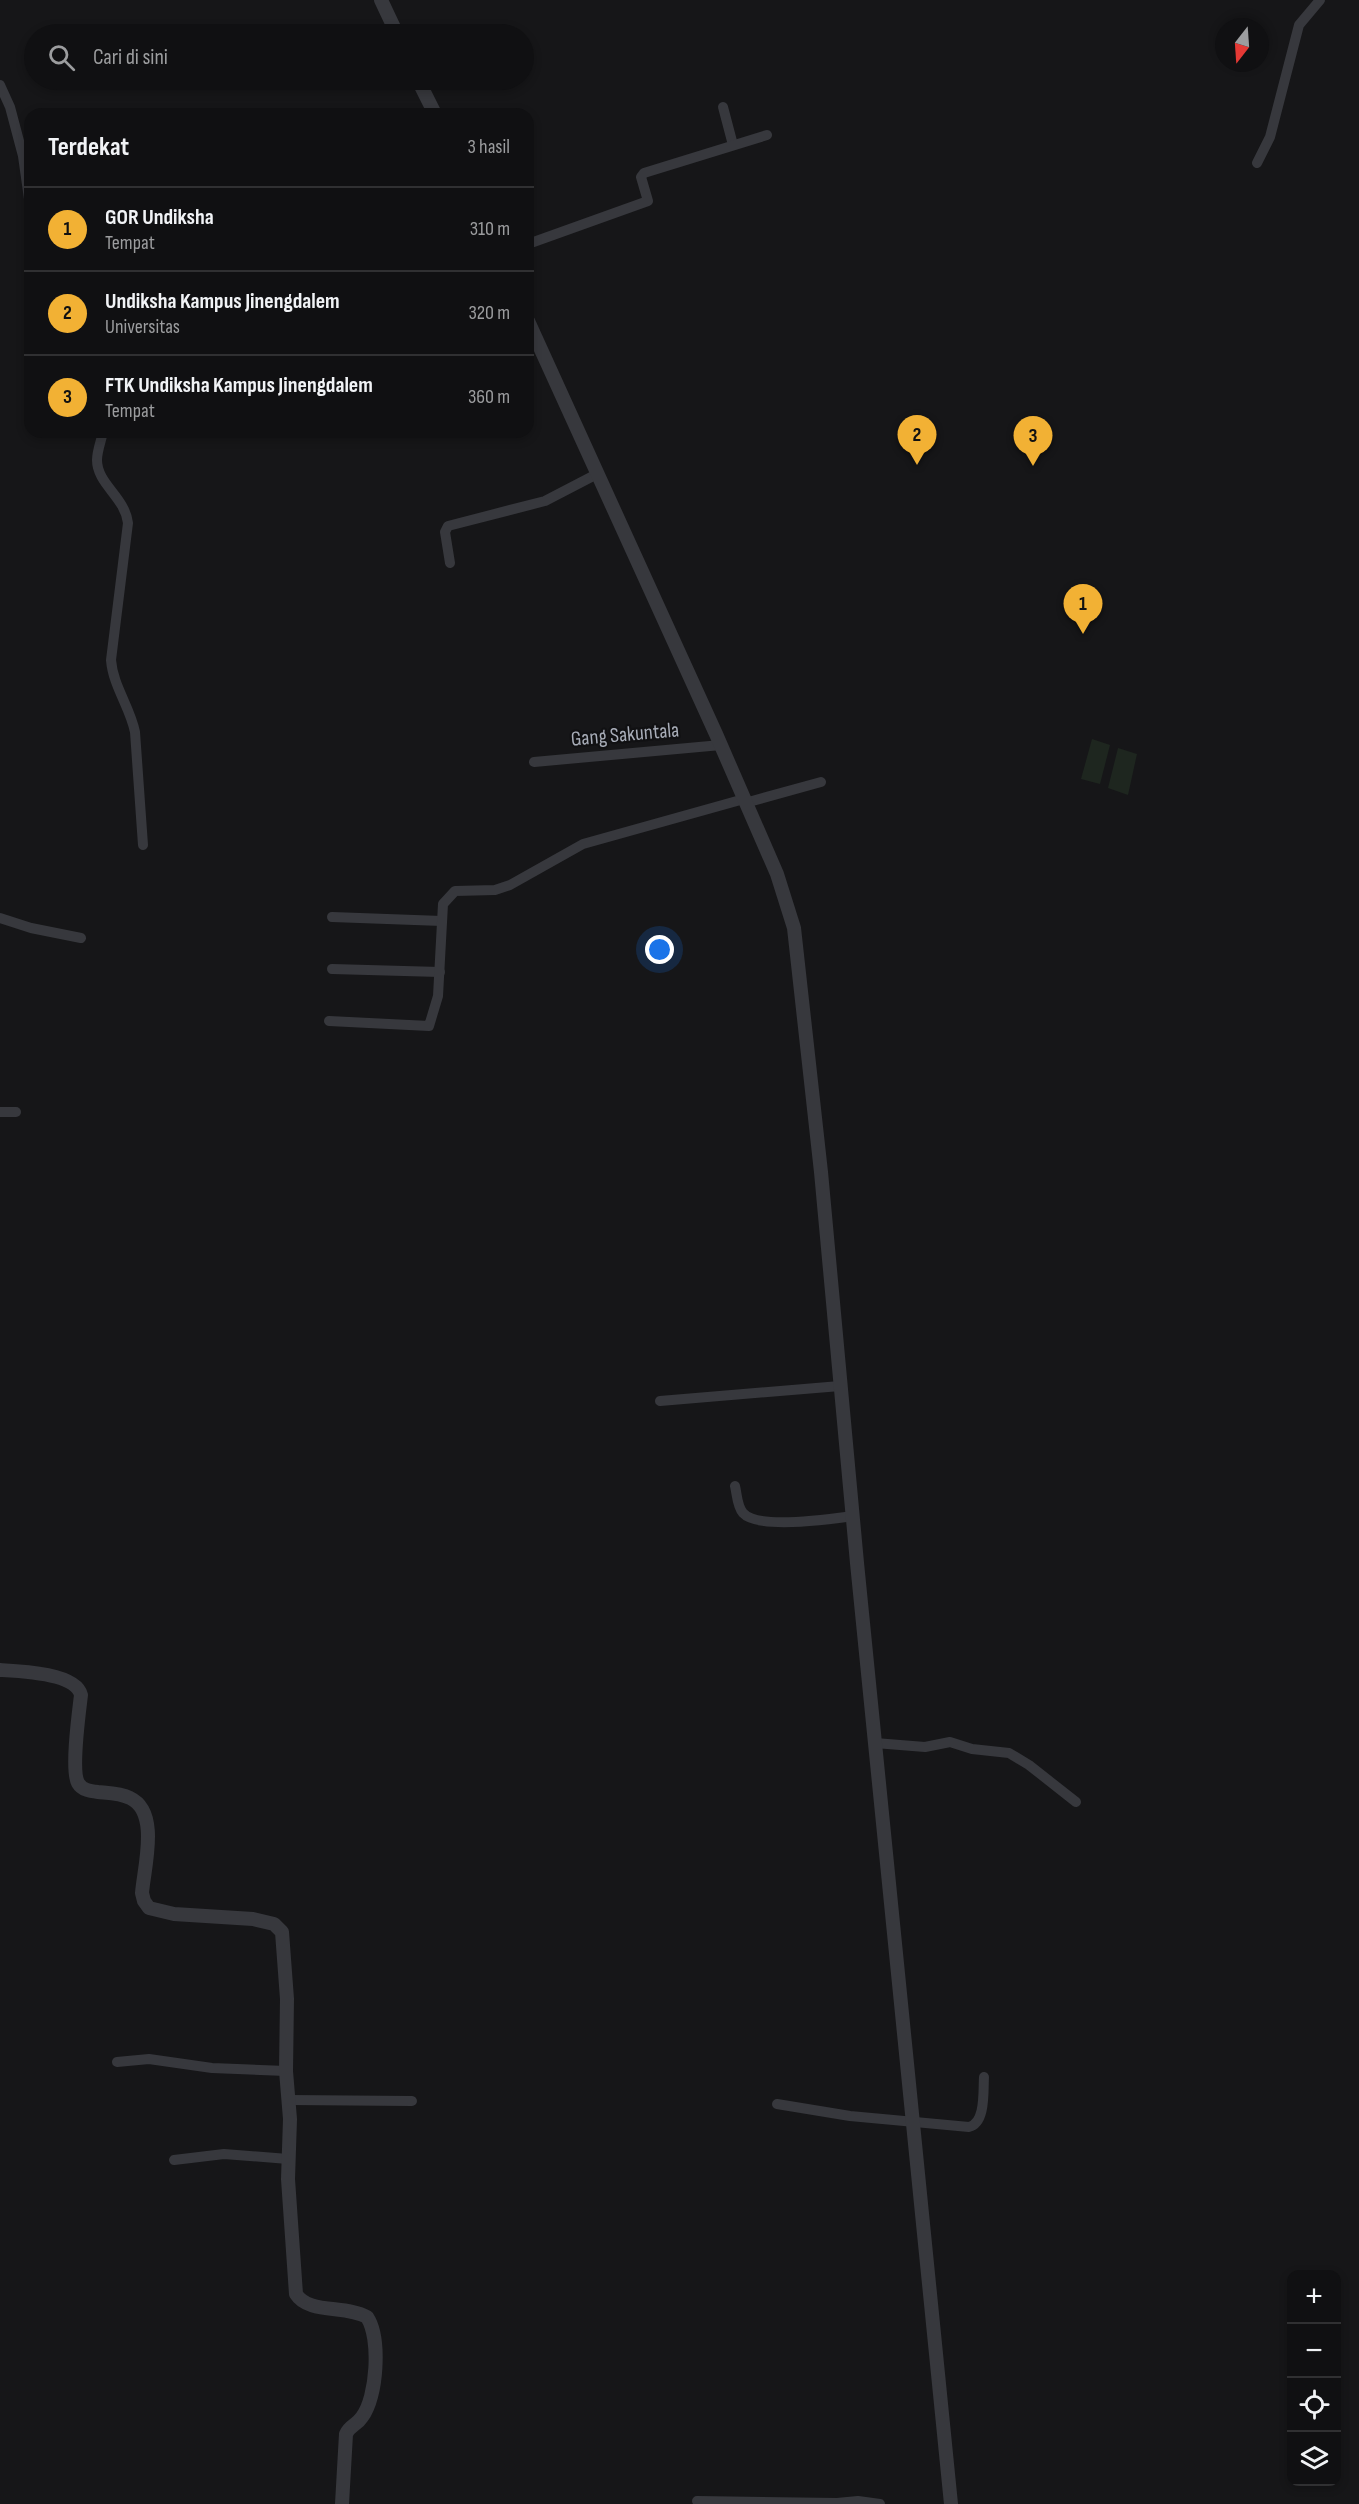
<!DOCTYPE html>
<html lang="id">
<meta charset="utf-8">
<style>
body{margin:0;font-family:"Sofia Sans Condensed",sans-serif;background:#1e1e20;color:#f1f3f6}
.controls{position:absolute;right:18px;bottom:18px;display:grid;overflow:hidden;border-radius:12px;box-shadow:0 3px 9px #0003}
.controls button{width:54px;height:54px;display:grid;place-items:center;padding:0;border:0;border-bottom:2px solid #303032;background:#101012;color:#f1f3f6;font:30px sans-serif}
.compass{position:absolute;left:1215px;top:18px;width:54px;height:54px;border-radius:50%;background:#101012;box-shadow:0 3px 9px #0003;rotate:197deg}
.you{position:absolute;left:660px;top:950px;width:21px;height:21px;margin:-15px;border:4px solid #fff;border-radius:50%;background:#1a73e8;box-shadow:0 0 0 9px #1a73e833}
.badge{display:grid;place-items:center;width:39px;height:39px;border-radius:50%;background:#f2b134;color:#111;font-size:20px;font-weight:700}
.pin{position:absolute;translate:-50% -50px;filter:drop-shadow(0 2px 3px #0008)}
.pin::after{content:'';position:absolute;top:32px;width:21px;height:18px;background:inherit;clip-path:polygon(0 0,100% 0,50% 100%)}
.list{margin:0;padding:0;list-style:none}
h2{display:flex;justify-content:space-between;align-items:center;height:78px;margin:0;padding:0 24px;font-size:26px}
h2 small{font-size:20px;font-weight:400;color:#9c9d9f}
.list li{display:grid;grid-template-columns:39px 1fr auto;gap:18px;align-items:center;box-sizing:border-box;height:84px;padding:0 24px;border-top:2px solid #303032}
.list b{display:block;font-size:22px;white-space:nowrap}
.list p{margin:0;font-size:20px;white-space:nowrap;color:#9c9d9f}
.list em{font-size:20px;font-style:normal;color:#9c9d9f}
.icon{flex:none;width:33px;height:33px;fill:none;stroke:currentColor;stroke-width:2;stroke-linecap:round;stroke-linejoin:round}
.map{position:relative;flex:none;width:1359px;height:2504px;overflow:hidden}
.search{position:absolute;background:#101012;box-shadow:0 3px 9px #0003;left:24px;top:24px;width:510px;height:66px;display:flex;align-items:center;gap:15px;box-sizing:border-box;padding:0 21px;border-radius:33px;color:#9c9d9f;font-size:22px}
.panel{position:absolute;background:#101012;box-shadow:0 3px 9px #0003;left:24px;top:108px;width:510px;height:330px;border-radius:18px}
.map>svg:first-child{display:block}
.green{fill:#1e261f}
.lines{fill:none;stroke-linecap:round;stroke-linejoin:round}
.minor{stroke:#37383d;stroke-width:10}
.tertiary{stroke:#37383d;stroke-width:14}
.labels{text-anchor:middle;stroke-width:4.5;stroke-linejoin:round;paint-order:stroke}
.street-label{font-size:21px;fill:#a8adb8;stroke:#111113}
</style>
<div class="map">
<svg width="1359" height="2504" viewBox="0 0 1359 2504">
<rect width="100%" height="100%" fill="#161618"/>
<g class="green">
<path d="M 1092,739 L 1110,745 L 1100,784 L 1081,779 Z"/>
<path d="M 1118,748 L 1137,754 L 1128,795 L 1108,788 Z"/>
</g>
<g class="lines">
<g class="minor">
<path d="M 0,85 L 10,107 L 23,156 L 30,206"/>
<path d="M 723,107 L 733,145"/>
<path d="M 1257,163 L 1270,137 L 1299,25 L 1320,0"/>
<path d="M 528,244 L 648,201 L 641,177 L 644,173 L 767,135"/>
<path d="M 103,432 C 101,441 97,451 97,460 C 97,484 125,497 128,523 L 111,660 C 113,686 130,707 135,732 L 143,845"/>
<path d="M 118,432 L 139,432"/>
<path d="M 450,563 L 445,532 L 448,526 L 545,501 L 597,474"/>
<path d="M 534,762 L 721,745"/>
<path d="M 745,803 L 821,782"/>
<path d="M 332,917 L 442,921"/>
<path d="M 0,918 L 31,928 L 81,938"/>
<path d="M 332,969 L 440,972"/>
<path d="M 329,1021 L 429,1026 L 438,996 L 443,904 L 455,891 L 495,890 L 510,885 L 583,844 L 744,799"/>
<path d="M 0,1112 L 16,1112"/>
<path d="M 660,1401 L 840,1386"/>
<path d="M 735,1486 C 737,1494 737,1506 743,1513 C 758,1530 831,1519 853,1516"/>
<path d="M 875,1743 L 925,1747 L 950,1742 L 972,1749 L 1009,1753 L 1029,1765 L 1076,1802"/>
<path d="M 117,2062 L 149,2059 L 212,2068 L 286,2071"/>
<path d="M 289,2100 L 412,2101"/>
<path d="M 777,2104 L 850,2116 L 969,2127 C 986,2123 983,2091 984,2077"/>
<path d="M 174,2160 L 224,2154 L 288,2159"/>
<path d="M 697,2501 L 837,2503 L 858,2501 L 880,2504"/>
</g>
<g class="tertiary">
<path d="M 381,0 L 397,34"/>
<path d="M 418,80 L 435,114"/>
<path d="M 528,321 L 716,734 L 777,874 L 794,928 L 821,1172 L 857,1563 L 951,2504"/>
<path d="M 0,1670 C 19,1671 76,1673 81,1695 C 79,1712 71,1770 78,1783 C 82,1790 90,1791 98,1792 C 108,1793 120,1793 130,1798 C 160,1812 144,1867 142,1893 L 144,1901 L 149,1908 L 174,1914 L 253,1919 L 274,1924 L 282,1932 L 287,1999 L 286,2071 L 290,2119 L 288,2179 L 296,2294 C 308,2314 346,2305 367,2317 C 381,2338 377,2398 362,2417 C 357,2425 350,2425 346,2434 L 342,2504"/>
</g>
</g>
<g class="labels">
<g class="street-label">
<text transform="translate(625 734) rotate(-5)" y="7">Gang Sakuntala</text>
</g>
</g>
</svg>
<div class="controls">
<button>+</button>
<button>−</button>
<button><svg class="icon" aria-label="locate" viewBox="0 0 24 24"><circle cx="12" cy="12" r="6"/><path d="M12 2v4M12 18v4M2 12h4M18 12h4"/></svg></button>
<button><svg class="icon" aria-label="layers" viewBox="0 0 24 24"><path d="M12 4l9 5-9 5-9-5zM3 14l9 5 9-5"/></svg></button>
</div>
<svg class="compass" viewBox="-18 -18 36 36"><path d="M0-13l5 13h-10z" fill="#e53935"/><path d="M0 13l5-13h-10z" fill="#9c9d9f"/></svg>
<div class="you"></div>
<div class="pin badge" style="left:1083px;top:634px">1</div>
<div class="pin badge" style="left:917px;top:465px">2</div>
<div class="pin badge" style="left:1033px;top:466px">3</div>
<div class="search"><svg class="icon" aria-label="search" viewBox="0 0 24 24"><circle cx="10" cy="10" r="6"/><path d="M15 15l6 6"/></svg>Cari di sini</div>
<section class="panel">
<h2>Terdekat<small>3 hasil</small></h2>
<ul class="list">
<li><span class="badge">1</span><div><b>GOR Undiksha</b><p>Tempat</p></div><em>310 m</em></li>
<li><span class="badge">2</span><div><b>Undiksha Kampus Jinengdalem</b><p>Universitas</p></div><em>320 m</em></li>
<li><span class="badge">3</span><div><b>FTK Undiksha Kampus Jinengdalem</b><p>Tempat</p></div><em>360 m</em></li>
</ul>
</section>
</div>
